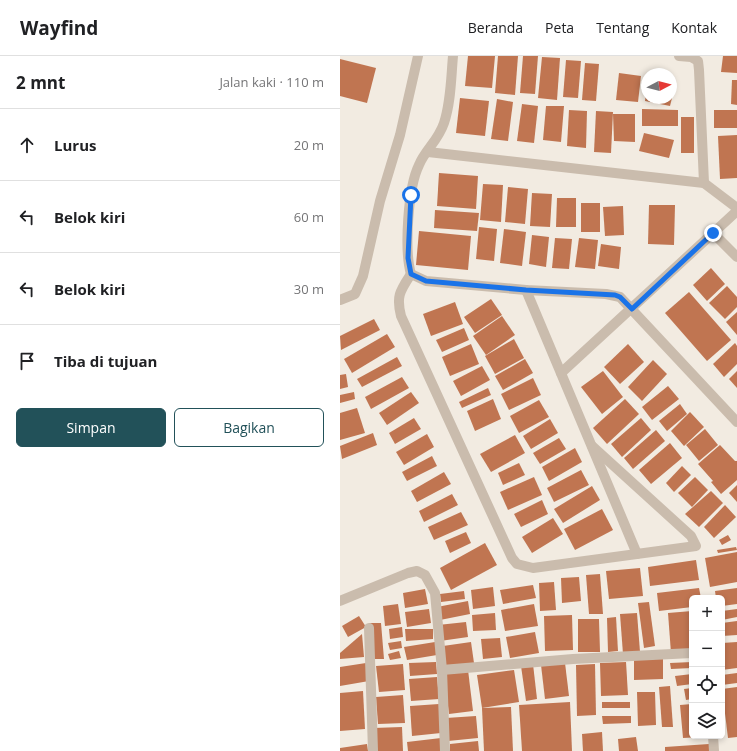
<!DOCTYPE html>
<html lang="id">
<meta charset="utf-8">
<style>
body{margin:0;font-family:"Open Sans",sans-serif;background:#f2f2f2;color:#202124}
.controls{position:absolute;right:12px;bottom:12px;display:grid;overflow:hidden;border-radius:6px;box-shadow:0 2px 6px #0003}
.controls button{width:36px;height:36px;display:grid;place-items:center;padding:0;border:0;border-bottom:1px solid #e0e0e0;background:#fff;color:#202124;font:20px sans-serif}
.compass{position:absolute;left:301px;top:12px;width:36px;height:36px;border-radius:50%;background:#fff;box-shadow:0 2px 6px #0003;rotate:83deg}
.stop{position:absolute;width:12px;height:12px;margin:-9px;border:3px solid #1a73e8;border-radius:50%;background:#fff}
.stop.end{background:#1a73e8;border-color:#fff;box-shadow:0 1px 4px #0008}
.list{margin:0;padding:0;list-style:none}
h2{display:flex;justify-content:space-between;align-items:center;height:52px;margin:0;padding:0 16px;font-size:17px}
h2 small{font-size:13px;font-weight:400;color:#757577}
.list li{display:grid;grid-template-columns:26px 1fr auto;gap:12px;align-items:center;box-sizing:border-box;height:72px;padding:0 16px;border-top:1px solid #e0e0e0}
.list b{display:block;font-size:15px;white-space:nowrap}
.list em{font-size:13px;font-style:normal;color:#757577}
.actions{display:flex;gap:8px;padding:12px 16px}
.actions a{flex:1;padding:9px 0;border:1px solid #225159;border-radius:6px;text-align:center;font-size:14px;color:#225159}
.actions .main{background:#225159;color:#fff}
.icon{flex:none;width:22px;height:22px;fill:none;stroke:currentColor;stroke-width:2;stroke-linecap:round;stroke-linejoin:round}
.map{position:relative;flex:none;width:397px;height:695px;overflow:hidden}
header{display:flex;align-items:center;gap:24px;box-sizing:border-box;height:56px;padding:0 20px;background:#fff;border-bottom:1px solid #e0e0e0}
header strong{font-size:19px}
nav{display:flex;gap:22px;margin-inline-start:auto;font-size:14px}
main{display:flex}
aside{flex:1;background:#fff}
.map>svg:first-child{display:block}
.building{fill:#c07551}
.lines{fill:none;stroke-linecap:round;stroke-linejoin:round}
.minor{stroke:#cabcad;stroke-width:10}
.route{stroke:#1a73e8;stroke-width:5}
</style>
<header>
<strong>Wayfind</strong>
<nav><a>Beranda</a><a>Peta</a><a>Tentang</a><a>Kontak</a></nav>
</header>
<main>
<aside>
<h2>2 mnt<small>Jalan kaki · 110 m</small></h2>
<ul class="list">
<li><svg class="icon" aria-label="ahead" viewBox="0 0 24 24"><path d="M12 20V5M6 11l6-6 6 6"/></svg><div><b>Lurus</b></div><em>20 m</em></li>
<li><svg class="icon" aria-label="left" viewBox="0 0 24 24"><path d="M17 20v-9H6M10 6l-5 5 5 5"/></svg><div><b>Belok kiri</b></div><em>60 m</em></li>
<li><svg class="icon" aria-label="left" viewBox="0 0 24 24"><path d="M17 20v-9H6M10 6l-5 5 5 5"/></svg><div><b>Belok kiri</b></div><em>30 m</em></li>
<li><svg class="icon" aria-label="arrive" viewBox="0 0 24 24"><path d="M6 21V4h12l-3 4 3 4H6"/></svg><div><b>Tiba di tujuan</b></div></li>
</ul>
<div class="actions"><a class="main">Simpan</a><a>Bagikan</a></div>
</aside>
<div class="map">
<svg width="397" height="695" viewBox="0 0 397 695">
<rect width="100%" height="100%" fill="#f2ebe1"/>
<g class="building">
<path d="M 128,0 L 155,0 L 152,32 L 125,30 Z"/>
<path d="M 158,0 L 178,0 L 175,39 L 155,37 Z"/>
<path d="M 183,0 L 198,0 L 195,38 L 180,37 Z"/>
<path d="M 383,0 L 397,0 L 397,17 L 381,16 Z"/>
<path d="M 202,1 L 220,2 L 217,44 L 198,42 Z"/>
<path d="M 0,3 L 36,12 L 27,47 L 0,40 Z"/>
<path d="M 226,4 L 241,5 L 238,42 L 223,41 Z"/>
<path d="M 245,7 L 259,8 L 256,45 L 242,44 Z"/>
<path d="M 279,17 L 301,20 L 298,46 L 276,44 Z"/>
<path d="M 392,24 L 397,24 L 397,49 L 391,48 Z"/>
<path d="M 306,37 L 307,42 L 332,42 L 330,50 L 305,45 Z"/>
<path d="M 120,42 L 149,45 L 145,80 L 116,77 Z"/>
<path d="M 157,43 L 173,46 L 168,85 L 151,83 Z"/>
<path d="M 182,48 L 198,50 L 194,87 L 177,85 Z"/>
<path d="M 206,50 L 224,50 L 221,86 L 203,84 Z"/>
<path d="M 302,53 L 338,54 L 338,70 L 302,70 Z"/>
<path d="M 229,54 L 247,55 L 246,92 L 227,90 Z"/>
<rect x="374" y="54" width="23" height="18"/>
<path d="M 256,55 L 273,56 L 271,97 L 254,96 Z"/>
<path d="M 273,58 L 295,58 L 295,86 L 274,85 Z"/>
<rect x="341" y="61" width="13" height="36"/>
<path d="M 304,77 L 334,84 L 329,102 L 299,95 Z"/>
<path d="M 397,79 L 397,122 L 380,123 L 378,80 Z"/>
<path d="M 99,117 L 138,120 L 136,153 L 97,150 Z"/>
<path d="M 143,128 L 163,129 L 161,166 L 140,164 Z"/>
<path d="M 168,131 L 188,133 L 185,168 L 165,166 Z"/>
<path d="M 192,137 L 212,138 L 210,171 L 190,170 Z"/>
<path d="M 217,142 L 236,142 L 236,171 L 216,171 Z"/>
<rect x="241" y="147" width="19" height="29"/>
<path d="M 309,149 L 335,149 L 334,189 L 308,188 Z"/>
<path d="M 283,150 L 284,179 L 265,180 L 263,151 Z"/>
<path d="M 95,154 L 139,157 L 137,175 L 94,172 Z"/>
<path d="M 139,171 L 157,173 L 154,205 L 136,203 Z"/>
<path d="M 164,173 L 186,176 L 182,210 L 160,207 Z"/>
<path d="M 79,175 L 131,180 L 128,214 L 76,209 Z"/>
<path d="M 192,179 L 209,181 L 206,211 L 189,208 Z"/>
<path d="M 215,182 L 232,183 L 229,213 L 212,212 Z"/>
<path d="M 239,182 L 258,184 L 255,213 L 235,211 Z"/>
<path d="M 261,188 L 281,191 L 279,213 L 258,210 Z"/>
<path d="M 371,212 L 385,228 L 367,245 L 353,229 Z"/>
<path d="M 387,230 L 397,241 L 397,251 L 385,263 L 369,247 Z"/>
<path d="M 349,236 L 391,284 L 367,305 L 325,257 Z"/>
<path d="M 151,243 L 162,259 L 135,277 L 124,261 Z"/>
<path d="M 115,246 L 123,268 L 91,280 L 83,258 Z"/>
<path d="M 397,256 L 397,279 L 386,266 Z"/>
<path d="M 162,260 L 175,279 L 146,299 L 133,280 Z"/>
<path d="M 34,263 L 40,274 L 1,294 L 0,280 Z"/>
<path d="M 124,272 L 129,284 L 102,296 L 96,284 Z"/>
<path d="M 47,278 L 55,291 L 12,317 L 4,303 Z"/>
<path d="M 174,283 L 184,302 L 155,318 L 145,300 Z"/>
<path d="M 395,287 L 397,290 L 397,308 L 384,321 L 373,308 Z"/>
<path d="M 131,288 L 139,308 L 110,320 L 102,301 Z"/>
<path d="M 288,288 L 304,306 L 280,328 L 264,311 Z"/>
<path d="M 57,301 L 62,310 L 22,331 L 17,323 Z"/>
<path d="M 185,303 L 193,317 L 163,334 L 155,320 Z"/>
<path d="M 313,304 L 327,318 L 302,345 L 288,331 Z"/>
<path d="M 142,310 L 150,324 L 121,340 L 113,325 Z"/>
<path d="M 263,315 L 283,341 L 262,358 L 241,331 Z"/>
<path d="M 397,315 L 397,332 L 389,323 Z"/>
<path d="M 6,318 L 8,331 L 0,333 L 0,319 Z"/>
<path d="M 62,321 L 69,332 L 31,353 L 25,341 Z"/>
<path d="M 193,322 L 201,339 L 169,354 L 161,338 Z"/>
<path d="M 328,330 L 339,343 L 312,364 L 302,351 Z"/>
<path d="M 148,332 L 151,339 L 122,352 L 119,346 Z"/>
<path d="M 14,336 L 15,343 L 0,347 L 0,339 Z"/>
<path d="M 71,336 L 79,347 L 47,369 L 39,357 Z"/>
<path d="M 153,343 L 161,363 L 135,375 L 127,355 Z"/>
<path d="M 285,343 L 299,358 L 267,388 L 253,372 Z"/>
<path d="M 199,344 L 209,361 L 179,377 L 170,360 Z"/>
<path d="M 340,348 L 347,358 L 327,375 L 319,365 Z"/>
<path d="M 17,352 L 25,377 L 0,384 L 0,357 Z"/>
<path d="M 350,356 L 364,371 L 344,390 L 331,375 Z"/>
<path d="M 74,362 L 81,373 L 55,388 L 49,377 Z"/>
<path d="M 301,362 L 311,374 L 282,401 L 271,388 Z"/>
<path d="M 210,363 L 218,377 L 191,393 L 183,380 Z"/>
<path d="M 365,373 L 378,389 L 359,405 L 346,389 Z"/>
<path d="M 316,374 L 325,385 L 293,413 L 284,402 Z"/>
<path d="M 33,377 L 37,389 L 2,403 L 0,390 Z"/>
<path d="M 87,378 L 94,391 L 64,409 L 56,396 Z"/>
<path d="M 175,379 L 185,397 L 151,416 L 140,398 Z"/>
<path d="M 219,382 L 226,393 L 200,408 L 193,397 Z"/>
<path d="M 330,387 L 342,402 L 311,428 L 299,414 Z"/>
<path d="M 380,389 L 395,405 L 397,405 L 397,424 L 381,438 L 371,426 L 373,425 L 358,408 Z"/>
<path d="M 235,392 L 242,406 L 209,425 L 202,411 Z"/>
<path d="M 92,400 L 97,410 L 67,425 L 62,416 Z"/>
<path d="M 179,407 L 185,419 L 163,429 L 158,417 Z"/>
<path d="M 342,410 L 351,419 L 334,436 L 326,427 Z"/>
<path d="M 241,414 L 249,429 L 214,446 L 207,432 Z"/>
<path d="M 104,416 L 111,428 L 77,446 L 71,435 Z"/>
<path d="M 194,421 L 202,439 L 168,454 L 160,436 Z"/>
<path d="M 355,421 L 368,434 L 352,451 L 338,437 Z"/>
<path d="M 397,429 L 397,446 L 389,437 Z"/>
<path d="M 252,430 L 260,444 L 223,467 L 214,453 Z"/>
<path d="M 371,435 L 383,447 L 359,471 L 345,458 Z"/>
<path d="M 112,438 L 118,449 L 84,466 L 79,455 Z"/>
<path d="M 202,444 L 208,458 L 181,471 L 174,458 Z"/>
<path d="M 385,449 L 396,461 L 374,482 L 364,471 Z"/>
<path d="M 262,453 L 273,474 L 235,494 L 224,473 Z"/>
<path d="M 121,456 L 128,469 L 94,484 L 88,471 Z"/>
<path d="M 213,462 L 223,478 L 192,497 L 182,481 Z"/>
<path d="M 126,476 L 131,487 L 110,497 L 105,485 Z"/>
<path d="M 388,479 L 391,484 L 382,489 L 379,484 Z"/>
<path d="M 145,487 L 157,509 L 111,534 L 100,512 Z"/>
<path d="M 396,491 L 397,494 L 378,497 L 377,494 Z"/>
<path d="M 397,496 L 397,526 L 370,531 L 365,502 Z"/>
<path d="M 356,504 L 359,524 L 310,530 L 308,511 Z"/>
<path d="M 300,512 L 303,540 L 269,543 L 266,515 Z"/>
<path d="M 260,518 L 263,558 L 249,558 L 246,519 Z"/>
<path d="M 239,521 L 241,545 L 222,547 L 221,522 Z"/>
<path d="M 214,526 L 216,554 L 200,555 L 199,527 Z"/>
<path d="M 193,529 L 196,542 L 163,548 L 160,534 Z"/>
<path d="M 153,531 L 155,550 L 133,553 L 131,534 Z"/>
<path d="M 359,532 L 361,542 L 352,542 L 352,551 L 319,555 L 317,537 Z"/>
<path d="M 397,532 L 397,548 L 382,550 L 382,542 L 376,542 L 375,535 Z"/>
<path d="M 85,533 L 88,548 L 65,552 L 63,537 Z"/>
<path d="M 124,535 L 125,543 L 101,546 L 100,538 Z"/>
<path d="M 128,545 L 130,558 L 100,564 L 97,551 Z"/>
<path d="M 309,546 L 315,590 L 304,592 L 298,547 Z"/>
<path d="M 58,548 L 61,568 L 45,570 L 43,550 Z"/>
<path d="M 194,548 L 198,570 L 165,575 L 161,554 Z"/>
<path d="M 89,553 L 91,567 L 67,571 L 65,556 Z"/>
<path d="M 397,553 L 397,561 L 382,564 L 382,555 Z"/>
<path d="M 352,555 L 352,595 L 331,597 L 328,557 Z"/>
<path d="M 155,557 L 156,574 L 133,575 L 132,559 Z"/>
<path d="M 297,557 L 300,596 L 283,598 L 280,558 Z"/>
<path d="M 232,559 L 233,594 L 205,595 L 204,560 Z"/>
<path d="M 19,560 L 26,571 L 8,581 L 2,570 Z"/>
<path d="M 276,561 L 278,595 L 268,596 L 267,562 Z"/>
<path d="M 238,563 L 259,563 L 260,596 L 238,596 Z"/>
<path d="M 397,565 L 397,579 L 382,580 L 382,567 Z"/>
<path d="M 126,566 L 128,581 L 100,585 L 98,569 Z"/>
<path d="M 29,567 L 41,567 L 44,603 L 32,603 Z"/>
<path d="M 62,571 L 63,581 L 50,583 L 49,573 Z"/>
<path d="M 65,573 L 93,573 L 93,583 L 66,585 Z"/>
<path d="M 195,576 L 199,597 L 170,602 L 166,581 Z"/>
<path d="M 22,578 L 24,601 L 0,603 L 0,597 Z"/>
<path d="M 160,582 L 162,601 L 143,603 L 141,583 Z"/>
<path d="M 61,585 L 62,592 L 50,594 L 48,587 Z"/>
<path d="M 95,586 L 97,599 L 67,604 L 64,591 Z"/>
<path d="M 131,586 L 134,607 L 106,610 L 103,590 Z"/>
<path d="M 397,586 L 397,612 L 382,614 L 382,587 Z"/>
<path d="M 59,595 L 61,602 L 50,604 L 48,598 Z"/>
<path d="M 294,602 L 323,602 L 323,623 L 294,624 Z"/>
<path d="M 96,606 L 97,618 L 70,620 L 69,607 Z"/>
<path d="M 286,606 L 288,639 L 261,640 L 260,607 Z"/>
<path d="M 352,606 L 352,612 L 331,613 L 330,607 Z"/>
<path d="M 26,607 L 29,625 L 0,630 L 0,611 Z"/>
<path d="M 225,607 L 229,640 L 205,643 L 201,609 Z"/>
<path d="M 63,608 L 65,634 L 39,636 L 36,610 Z"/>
<path d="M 193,608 L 197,643 L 186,645 L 181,610 Z"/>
<path d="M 255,608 L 256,659 L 237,660 L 236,609 Z"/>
<path d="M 128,614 L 133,655 L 109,658 L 104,617 Z"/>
<path d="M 174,614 L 179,646 L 142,652 L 137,619 Z"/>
<path d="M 397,617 L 397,627 L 382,629 L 382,619 Z"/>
<path d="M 352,618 L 352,628 L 337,630 L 335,620 Z"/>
<path d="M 97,621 L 99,643 L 71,645 L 69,623 Z"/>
<path d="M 330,630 L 333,671 L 322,671 L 319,631 Z"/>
<path d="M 397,631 L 397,681 L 388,682 L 382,633 Z"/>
<path d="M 352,632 L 352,643 L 346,644 L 344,633 Z"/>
<path d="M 23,635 L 25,673 L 0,675 L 0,637 Z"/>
<path d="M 297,636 L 315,636 L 316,669 L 298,670 Z"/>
<path d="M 63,639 L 65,667 L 38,668 L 36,641 Z"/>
<path d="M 230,646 L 232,695 L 182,695 L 179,649 Z"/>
<rect x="262" y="646" width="28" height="6"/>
<path d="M 99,648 L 101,677 L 72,680 L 70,650 Z"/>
<path d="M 352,648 L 352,680 L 362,681 L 343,682 L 340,649 Z"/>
<path d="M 171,651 L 173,695 L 144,695 L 142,652 Z"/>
<path d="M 136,660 L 138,682 L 108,685 L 106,662 Z"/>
<path d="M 262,660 L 291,660 L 291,667 L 263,668 Z"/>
<path d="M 62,671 L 63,695 L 34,695 L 33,672 Z"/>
<path d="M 262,676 L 263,695 L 243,695 L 242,678 Z"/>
<path d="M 296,681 L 298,695 L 279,695 L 278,683 Z"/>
<path d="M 101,682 L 102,695 L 68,695 L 67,686 Z"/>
<path d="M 138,685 L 139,695 L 110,695 L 110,688 Z"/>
<path d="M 27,688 L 28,695 L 0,695 L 0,692 Z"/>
<path d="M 369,688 L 369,695 L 325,695 L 325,691 Z"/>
</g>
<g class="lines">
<g class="minor">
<path d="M 113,0 C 111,22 111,46 104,67 C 98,85 85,94 79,109 C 68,131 64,194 71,218 L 86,225 L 186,234 L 266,238 L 280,241 L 397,366"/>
<path d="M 339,0 L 351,1 L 358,5 L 359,14 L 364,127"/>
<path d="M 88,96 L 364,127 L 397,152"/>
<path d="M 373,177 L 397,201"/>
<path d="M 71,218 C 60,235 56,240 61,260 L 172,502 L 177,508 L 193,512 L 356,490 L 351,480 L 252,390"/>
<path d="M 186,234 L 297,498"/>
<path d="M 0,244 L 15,238 L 23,220 L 40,145 L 60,79 L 78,0"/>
<path d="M 221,317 L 397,155"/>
<path d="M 0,545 L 68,517 L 77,515 L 85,519 L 95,537 L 102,614 L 105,695"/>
<path d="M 29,572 L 33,695"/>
<path d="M 102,614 L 233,603 L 352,597"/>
<path d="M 373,680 L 374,695"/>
</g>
</g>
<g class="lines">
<path class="route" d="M 71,139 L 68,202 L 71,218 L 86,225 L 186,234 L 275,239 L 280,241 L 292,253 L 373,177"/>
</g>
</svg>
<div class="controls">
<button>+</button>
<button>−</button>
<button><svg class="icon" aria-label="locate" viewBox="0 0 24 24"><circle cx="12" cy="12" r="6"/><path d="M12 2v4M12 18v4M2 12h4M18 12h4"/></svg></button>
<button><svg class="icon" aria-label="layers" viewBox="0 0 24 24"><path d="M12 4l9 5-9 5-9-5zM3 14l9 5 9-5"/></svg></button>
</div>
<svg class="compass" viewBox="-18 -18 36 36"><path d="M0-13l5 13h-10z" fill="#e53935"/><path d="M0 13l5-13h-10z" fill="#757577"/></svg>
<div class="stop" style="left:71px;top:139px"></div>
<div class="stop end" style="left:373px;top:177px"></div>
</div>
</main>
